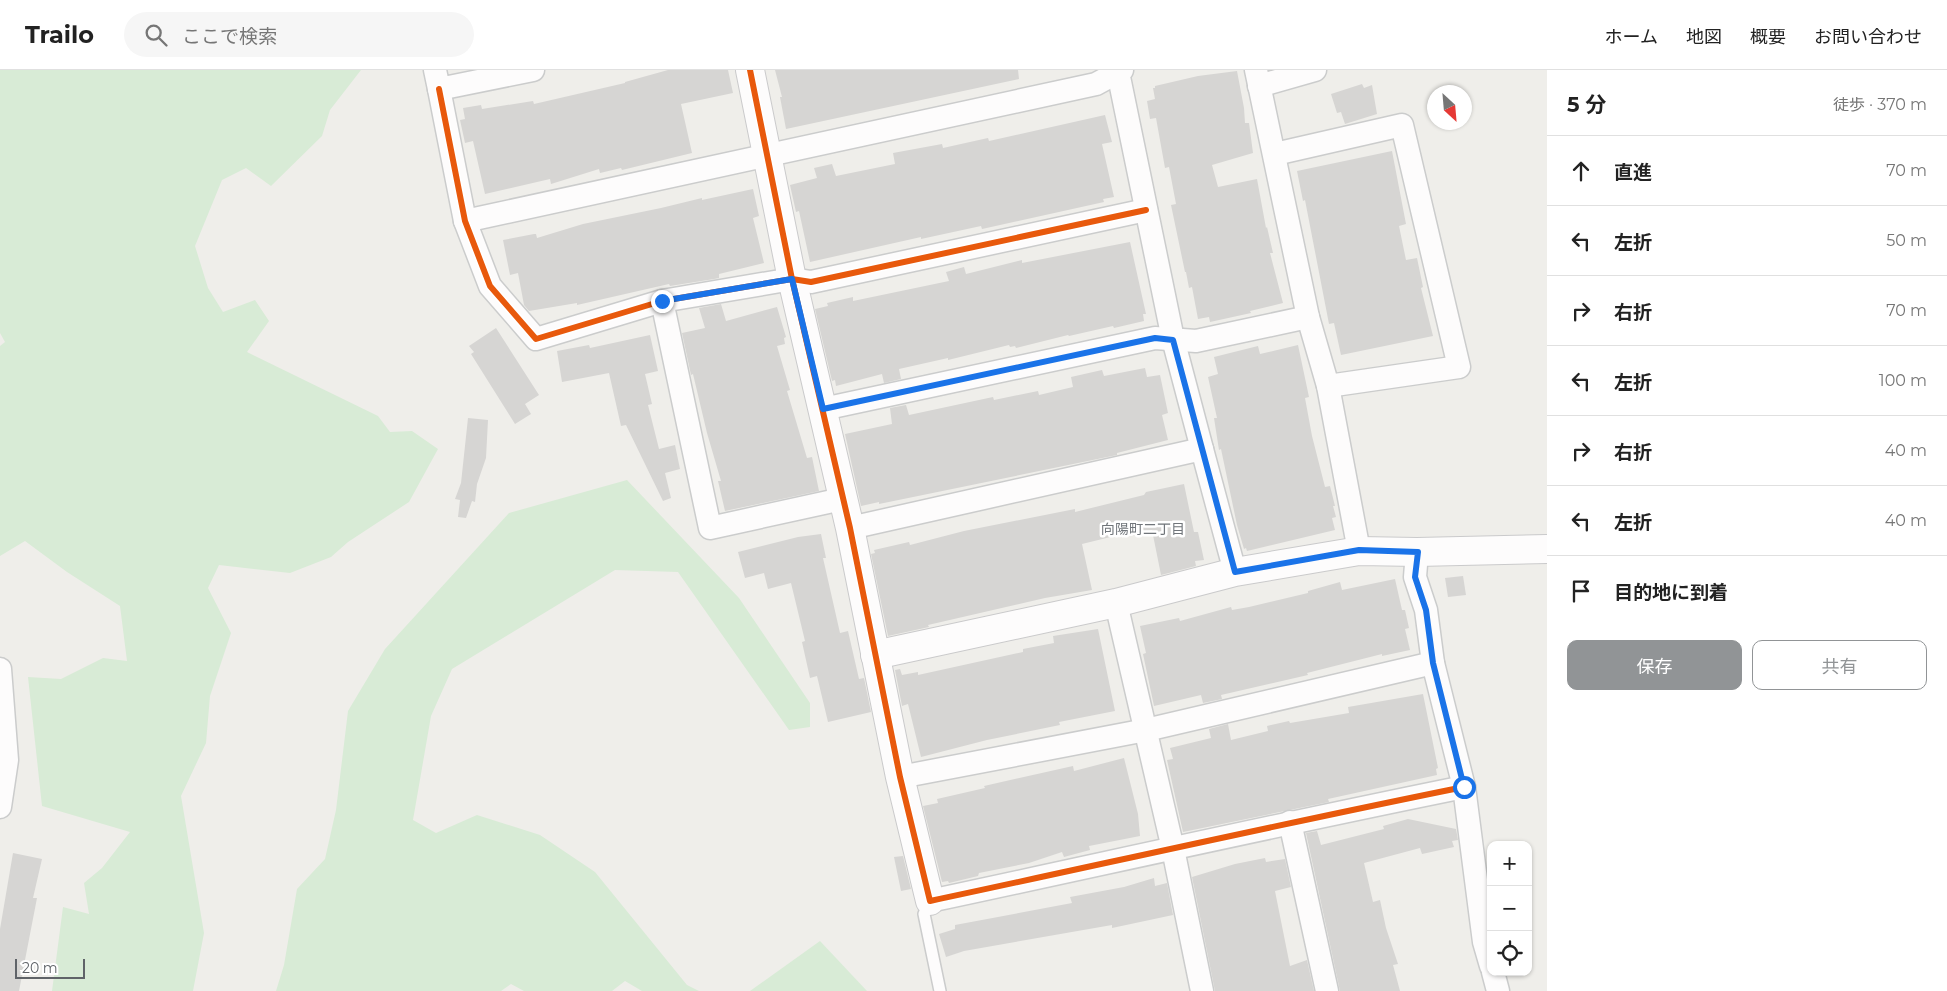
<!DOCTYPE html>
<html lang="ja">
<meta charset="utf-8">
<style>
body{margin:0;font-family:Montserrat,"Noto Sans JP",sans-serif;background:#f6f6f6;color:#222}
.controls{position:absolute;right:15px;bottom:15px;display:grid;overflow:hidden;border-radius:10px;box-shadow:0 1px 4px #0004}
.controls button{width:45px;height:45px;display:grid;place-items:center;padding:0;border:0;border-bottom:1px solid #e0e0e0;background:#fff;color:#222;font:25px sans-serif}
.compass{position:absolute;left:1427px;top:15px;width:45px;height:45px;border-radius:50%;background:#fff;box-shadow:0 1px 4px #0004;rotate:154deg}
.scale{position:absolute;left:15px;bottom:12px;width:70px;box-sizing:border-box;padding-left:5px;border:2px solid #5f6368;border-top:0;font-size:14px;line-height:18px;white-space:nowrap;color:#5f6368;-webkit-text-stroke:4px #fff;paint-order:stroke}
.stop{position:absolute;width:15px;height:15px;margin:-11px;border:4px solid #1a73e8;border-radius:50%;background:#fff}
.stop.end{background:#1a73e8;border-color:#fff;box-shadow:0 1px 5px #0008}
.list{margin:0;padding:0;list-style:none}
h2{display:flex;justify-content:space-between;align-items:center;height:65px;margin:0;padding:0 20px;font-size:21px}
h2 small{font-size:16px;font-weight:400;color:#767676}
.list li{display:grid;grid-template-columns:32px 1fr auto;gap:15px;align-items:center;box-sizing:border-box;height:70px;padding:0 20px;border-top:1px solid #e0e0e0}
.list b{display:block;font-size:19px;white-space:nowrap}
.list em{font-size:16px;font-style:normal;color:#767676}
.actions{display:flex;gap:10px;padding:15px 20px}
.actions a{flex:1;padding:11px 0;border:1px solid #919496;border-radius:10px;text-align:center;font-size:18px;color:#919496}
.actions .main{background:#919496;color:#fff}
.icon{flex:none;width:28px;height:28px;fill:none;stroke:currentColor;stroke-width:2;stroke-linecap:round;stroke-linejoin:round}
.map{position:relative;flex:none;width:1547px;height:921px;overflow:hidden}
header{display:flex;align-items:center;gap:30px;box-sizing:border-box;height:70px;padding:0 25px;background:#fff;border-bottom:1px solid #e0e0e0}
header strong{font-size:24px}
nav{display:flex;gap:28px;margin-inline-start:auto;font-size:18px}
.search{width:350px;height:45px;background:#f6f6f6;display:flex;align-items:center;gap:12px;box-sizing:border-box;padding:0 18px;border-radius:28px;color:#767676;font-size:19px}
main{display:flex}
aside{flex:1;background:#fff}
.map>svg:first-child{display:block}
.green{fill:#d8ebd6}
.building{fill:#d6d5d3}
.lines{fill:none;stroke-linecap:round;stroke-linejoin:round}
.lane-casing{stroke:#cbcccc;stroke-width:14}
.street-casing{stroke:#cbcccc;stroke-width:25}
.secondary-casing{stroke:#cacacb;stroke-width:30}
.lane{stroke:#fdfcfc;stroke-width:11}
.street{stroke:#fdfcfc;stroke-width:22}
.secondary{stroke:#fdfcfc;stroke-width:28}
.cycleway-casing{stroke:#fff;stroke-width:9}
.cycleway{stroke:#e8590c;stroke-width:6}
.route{stroke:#1a73e8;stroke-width:6}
.labels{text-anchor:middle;stroke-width:5;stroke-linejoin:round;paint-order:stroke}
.neighbourhood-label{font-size:14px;fill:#70757a;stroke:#fff}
</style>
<header>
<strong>Trailo</strong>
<div class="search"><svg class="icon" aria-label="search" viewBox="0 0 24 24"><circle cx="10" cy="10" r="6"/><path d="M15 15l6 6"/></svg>ここで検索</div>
<nav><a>ホーム</a><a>地図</a><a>概要</a><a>お問い合わせ</a></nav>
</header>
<main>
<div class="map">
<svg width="1547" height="921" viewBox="0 0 1547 921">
<rect width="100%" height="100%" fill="#efeeea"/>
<g class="green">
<path d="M 0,0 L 361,0 L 330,40 L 322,66 L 271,116 L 246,98 L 222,110 L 195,176 L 208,218 L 223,242 L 255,230 L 269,251 L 247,282 L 378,346 L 390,362 L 412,361 L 438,379 L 409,432 L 348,472 L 331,487 L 290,503 L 219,495 L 208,518 L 231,563 L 210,626 L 206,673 L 181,726 L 204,863 L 193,921 L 52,921 L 63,837 L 89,844 L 84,813 L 102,798 L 130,762 L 42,736 L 28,607 L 61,609 L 103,588 L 127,591 L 120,536 L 67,502 L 25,471 L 0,486 L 0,276 L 5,272 L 0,263 Z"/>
<path d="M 627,410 L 739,528 L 810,633 L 810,657 L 789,660 L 678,502 L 615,500 L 452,599 L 431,646 L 413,750 L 436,763 L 477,745 L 540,765 L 595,802 L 687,915 L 699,921 L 642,921 L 625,911 L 612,921 L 524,921 L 511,914 L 501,921 L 276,921 L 284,895 L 297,819 L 325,789 L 336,740 L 348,641 L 385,579 L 509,443 Z"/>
<path d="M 820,871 L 867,921 L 750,921 Z"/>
</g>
<g class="building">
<path d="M 668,0 L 728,0 L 733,23 L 681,34 L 692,83 L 622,100 L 621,98 L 600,103 L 599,99 L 551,114 L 550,109 L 485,124 L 473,71 L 465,73 L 460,50 L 465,49 L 463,38 L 481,35 L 482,39 L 533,31 L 534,34 L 625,13 L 625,12 Z"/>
<path d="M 775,0 L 1018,0 L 1019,9 L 786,59 L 780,27 L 782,27 Z"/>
<path d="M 1237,1 L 1244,38 L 1245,53 L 1249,53 L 1253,83 L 1212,95 L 1218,117 L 1257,109 L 1266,158 L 1267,157 L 1273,183 L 1270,183 L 1283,233 L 1250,241 L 1251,243 L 1210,252 L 1209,247 L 1198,249 L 1192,217 L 1189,218 L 1186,202 L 1185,202 L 1171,135 L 1176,134 L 1169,97 L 1165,98 L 1156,48 L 1150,49 L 1147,31 L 1155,29 L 1153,18 L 1155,18 L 1155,16 L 1198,6 Z"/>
<path d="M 1362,14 L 1364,18 L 1372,15 L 1377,44 L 1345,54 L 1341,42 L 1337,43 L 1331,24 Z"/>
<path d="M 1105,45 L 1112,72 L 1102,74 L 1114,127 L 1103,129 L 1104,132 L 982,159 L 981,156 L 921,169 L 921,167 L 810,192 L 799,141 L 796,142 L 790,115 L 817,108 L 814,98 L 832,94 L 836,106 L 895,94 L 893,83 L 942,74 L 943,78 L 988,68 L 989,71 Z"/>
<path d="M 1392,81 L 1406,154 L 1399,156 L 1406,190 L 1417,188 L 1423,217 L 1421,218 L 1433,266 L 1341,285 L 1334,253 L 1329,254 L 1305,130 L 1303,131 L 1297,101 Z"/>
<path d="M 753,119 L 759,146 L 753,148 L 764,193 L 719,204 L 719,208 L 714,209 L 670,216 L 669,214 L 577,235 L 577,233 L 529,241 L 524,235 L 518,203 L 510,205 L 503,170 L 534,164 L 536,164 L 537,168 L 583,154 L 661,138 L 702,128 L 702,130 Z"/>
<path d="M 1130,172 L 1146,244 L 1143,244 L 1144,251 L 1114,258 L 1113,256 L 1069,266 L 1068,265 L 1016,278 L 1015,276 L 1010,277 L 1009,275 L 948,290 L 948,288 L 899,299 L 901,309 L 884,313 L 882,304 L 836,316 L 835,310 L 832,311 L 815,239 L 828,236 L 827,233 L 853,227 L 853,231 L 949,211 L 946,202 L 964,197 L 966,204 L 1022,190 L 1022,193 Z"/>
<path d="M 721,234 L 726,251 L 777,237 L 786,267 L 784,268 L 785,274 L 777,276 L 790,320 L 787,321 L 807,388 L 812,387 L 819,421 L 725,441 L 718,411 L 721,411 L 707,363 L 693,304 L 691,305 L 682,263 L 705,258 L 699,238 Z"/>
<path d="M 496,258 L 539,325 L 525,334 L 531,344 L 515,354 L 471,284 L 474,282 L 469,276 Z"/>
<path d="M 650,265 L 658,301 L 645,304 L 652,334 L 648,335 L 659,379 L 675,375 L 680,399 L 665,403 L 671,428 L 663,431 L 626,355 L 621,356 L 609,303 L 562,312 L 557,281 L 589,275 L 590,278 Z"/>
<path d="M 1298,275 L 1309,327 L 1305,328 L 1312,366 L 1325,417 L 1330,416 L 1335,436 L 1333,436 L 1336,447 L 1332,448 L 1335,460 L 1247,481 L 1246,478 L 1244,479 L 1237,455 L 1221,379 L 1219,380 L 1214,348 L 1217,348 L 1208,307 L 1218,304 L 1214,287 L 1258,276 L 1260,284 Z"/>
<path d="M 1145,298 L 1147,307 L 1160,305 L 1168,343 L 1162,345 L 1168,370 L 1117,383 L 1117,385 L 879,434 L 879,432 L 861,436 L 845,364 L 892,354 L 890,338 L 906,335 L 909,345 L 993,327 L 994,330 L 1038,321 L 1039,325 L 1073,317 L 1071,307 L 1102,300 L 1104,306 Z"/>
<path d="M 468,348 L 488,350 L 486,388 L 477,414 L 475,432 L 472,431 L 466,448 L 458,447 L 460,430 L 455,429 L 461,413 Z"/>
<path d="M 1184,414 L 1194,462 L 1198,462 L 1204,490 L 1195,491 L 1196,496 L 1161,505 L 1152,460 L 1144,461 L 1143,459 L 1082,474 L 1092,520 L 1045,528 L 928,555 L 929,557 L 888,566 L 871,484 L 875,483 L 874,480 L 909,472 L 910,475 L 964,461 L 1075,439 L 1075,442 L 1144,425 L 1146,422 Z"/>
<path d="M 821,464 L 826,488 L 823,488 L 840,563 L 848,561 L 859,609 L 864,608 L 871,642 L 828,652 L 817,606 L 810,608 L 802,572 L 805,571 L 791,513 L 768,519 L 764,503 L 745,508 L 738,482 L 798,467 Z"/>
<path d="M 1463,506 L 1466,525 L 1448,527 L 1445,508 Z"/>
<path d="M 1395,509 L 1402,540 L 1405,540 L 1409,558 L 1405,559 L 1410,580 L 1382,586 L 1382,584 L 1307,603 L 1308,605 L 1221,625 L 1222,629 L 1203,633 L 1201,625 L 1154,636 L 1143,584 L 1146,583 L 1140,556 L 1179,548 L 1180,551 L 1231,537 L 1232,540 L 1249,537 L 1308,523 L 1308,521 L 1340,512 L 1342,520 Z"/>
<path d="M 1098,559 L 1115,641 L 1059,652 L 1060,655 L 987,670 L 921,687 L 908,634 L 902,636 L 895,600 L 900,599 L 902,605 L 918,602 L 918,605 L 1023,582 L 1023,579 L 1054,573 L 1053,566 Z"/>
<path d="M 1423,624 L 1438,698 L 1436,699 L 1437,705 L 1328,729 L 1329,732 L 1183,762 L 1167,690 L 1173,689 L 1170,678 L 1211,668 L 1209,659 L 1228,654 L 1231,670 L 1268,661 L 1267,656 L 1289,651 L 1290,653 L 1349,643 L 1348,637 Z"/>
<path d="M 1124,688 L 1138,744 L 1140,766 L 1089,776 L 1090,780 L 1064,787 L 1062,782 L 1029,793 L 979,803 L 978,806 L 949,813 L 948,811 L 942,812 L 923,736 L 938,733 L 937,729 L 985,718 L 984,716 L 1073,696 L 1074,701 Z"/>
<path d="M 1408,749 L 1456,759 L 1458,770 L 1452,771 L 1454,777 L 1422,784 L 1420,778 L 1364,793 L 1373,832 L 1380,830 L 1386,858 L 1398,894 L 1393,895 L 1400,921 L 1340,921 L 1306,763 L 1317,761 L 1321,775 L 1384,759 L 1383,756 Z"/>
<path d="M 13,783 L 42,789 L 33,828 L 37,828 L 19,921 L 0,921 L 0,859 Z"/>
<path d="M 903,786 L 911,819 L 901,821 L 894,787 Z"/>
<path d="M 1265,788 L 1266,792 L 1285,789 L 1291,817 L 1275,821 L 1290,896 L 1307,890 L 1314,921 L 1215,921 L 1192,807 L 1235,794 Z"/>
<path d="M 1154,808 L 1155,816 L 1167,813 L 1173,845 L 1112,858 L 1112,855 L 964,881 L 946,887 L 939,864 L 955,859 L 955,855 L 1072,833 L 1070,827 L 1124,817 Z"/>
</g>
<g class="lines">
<defs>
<path id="lane" d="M 930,831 L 924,844 L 940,921"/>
<g id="street">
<path d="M 435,0 L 439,19 L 533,0"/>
<path d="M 1122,0 L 1118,2 L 1173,269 L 1202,379"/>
<path d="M 1256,0 L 1308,247 L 1328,316 L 1359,481"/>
<path d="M 1259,16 L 1315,0"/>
<path d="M 439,19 L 465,151 L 490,216 L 536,269 L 662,231 L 792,209 L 811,212 L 1146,140"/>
<path d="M 1275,84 L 1402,55 L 1459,297 L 1328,316"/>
<path d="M 465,151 L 1096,14 L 1118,2 L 1118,0"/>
<path d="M 662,231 L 710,458 L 842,429"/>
<path d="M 823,339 L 1155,268 L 1196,271 L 1308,247"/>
<path d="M 850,458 L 1202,379 L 1235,502"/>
<path d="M 1417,482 L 1415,507 L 1426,540 L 1433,593 L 1464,717 L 1484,872 L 1491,896"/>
<path d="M 1116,533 L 1173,779 L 1202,921"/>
<path d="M 0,599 L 7,690 L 0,737"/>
<path d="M 900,707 L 1146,660 L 1433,593"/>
<path d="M 1290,752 L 1327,921"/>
<path d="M 930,831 C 1108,793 1285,753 1464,717"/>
<path d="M 1493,902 L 1498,921"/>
</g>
<g id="secondary">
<path d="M 750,0 L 792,209 L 850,458 L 900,707 L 930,831"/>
<path d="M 875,585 L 1116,533 L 1235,502 L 1359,481 L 1417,482 L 1547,479"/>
</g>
</defs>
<use href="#lane" class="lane-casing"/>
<use href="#street" class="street-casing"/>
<use href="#secondary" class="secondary-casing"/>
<use href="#lane" class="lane"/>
<use href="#street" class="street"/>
<use href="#secondary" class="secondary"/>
<defs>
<g id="cycleway">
<path d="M 750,0 L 792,209 L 850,458 L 900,707 L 930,831 C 1108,793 1285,753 1464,717"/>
<path d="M 439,19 L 465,151 L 490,216 L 536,269 L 662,231 L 792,209 L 811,212 L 1146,140"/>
</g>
</defs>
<use href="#cycleway" class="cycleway-casing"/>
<use href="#cycleway" class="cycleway"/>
</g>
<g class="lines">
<path class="route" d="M 662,231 L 792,209 L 823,339 L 1155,268 L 1173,270 L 1235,502 L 1359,480 L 1418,482 L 1415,507 L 1426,540 L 1433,593 L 1464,717"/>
</g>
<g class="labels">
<g class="neighbourhood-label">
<text x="1143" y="464">向陽町二丁目</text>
</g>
</g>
</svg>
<div class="controls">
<button>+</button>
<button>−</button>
<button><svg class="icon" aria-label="locate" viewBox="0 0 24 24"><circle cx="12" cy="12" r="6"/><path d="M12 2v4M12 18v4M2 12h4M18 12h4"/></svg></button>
</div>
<svg class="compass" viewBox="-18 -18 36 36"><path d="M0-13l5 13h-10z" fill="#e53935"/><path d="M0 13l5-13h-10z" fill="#767676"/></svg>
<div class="scale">20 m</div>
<div class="stop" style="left:1464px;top:717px"></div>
<div class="stop end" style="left:662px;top:231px"></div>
</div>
<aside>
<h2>5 分<small>徒歩 · 370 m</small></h2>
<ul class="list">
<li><svg class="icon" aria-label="ahead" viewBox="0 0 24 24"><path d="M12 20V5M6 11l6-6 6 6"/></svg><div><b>直進</b></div><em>70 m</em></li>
<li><svg class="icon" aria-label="left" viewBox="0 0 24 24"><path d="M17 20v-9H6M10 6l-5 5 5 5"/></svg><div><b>左折</b></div><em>50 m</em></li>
<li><svg class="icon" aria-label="right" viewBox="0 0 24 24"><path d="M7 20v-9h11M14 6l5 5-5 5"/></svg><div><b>右折</b></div><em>70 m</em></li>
<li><svg class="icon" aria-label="left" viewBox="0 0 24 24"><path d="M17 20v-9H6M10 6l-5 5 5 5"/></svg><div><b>左折</b></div><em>100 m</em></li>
<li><svg class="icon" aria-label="right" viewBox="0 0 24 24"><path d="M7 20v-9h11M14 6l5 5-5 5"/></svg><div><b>右折</b></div><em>40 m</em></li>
<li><svg class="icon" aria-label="left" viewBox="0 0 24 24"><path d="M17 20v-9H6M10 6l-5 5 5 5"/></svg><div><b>左折</b></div><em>40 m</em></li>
<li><svg class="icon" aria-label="arrive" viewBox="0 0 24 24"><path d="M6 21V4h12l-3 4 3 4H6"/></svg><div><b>目的地に到着</b></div></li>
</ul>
<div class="actions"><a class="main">保存</a><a>共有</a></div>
</aside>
</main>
